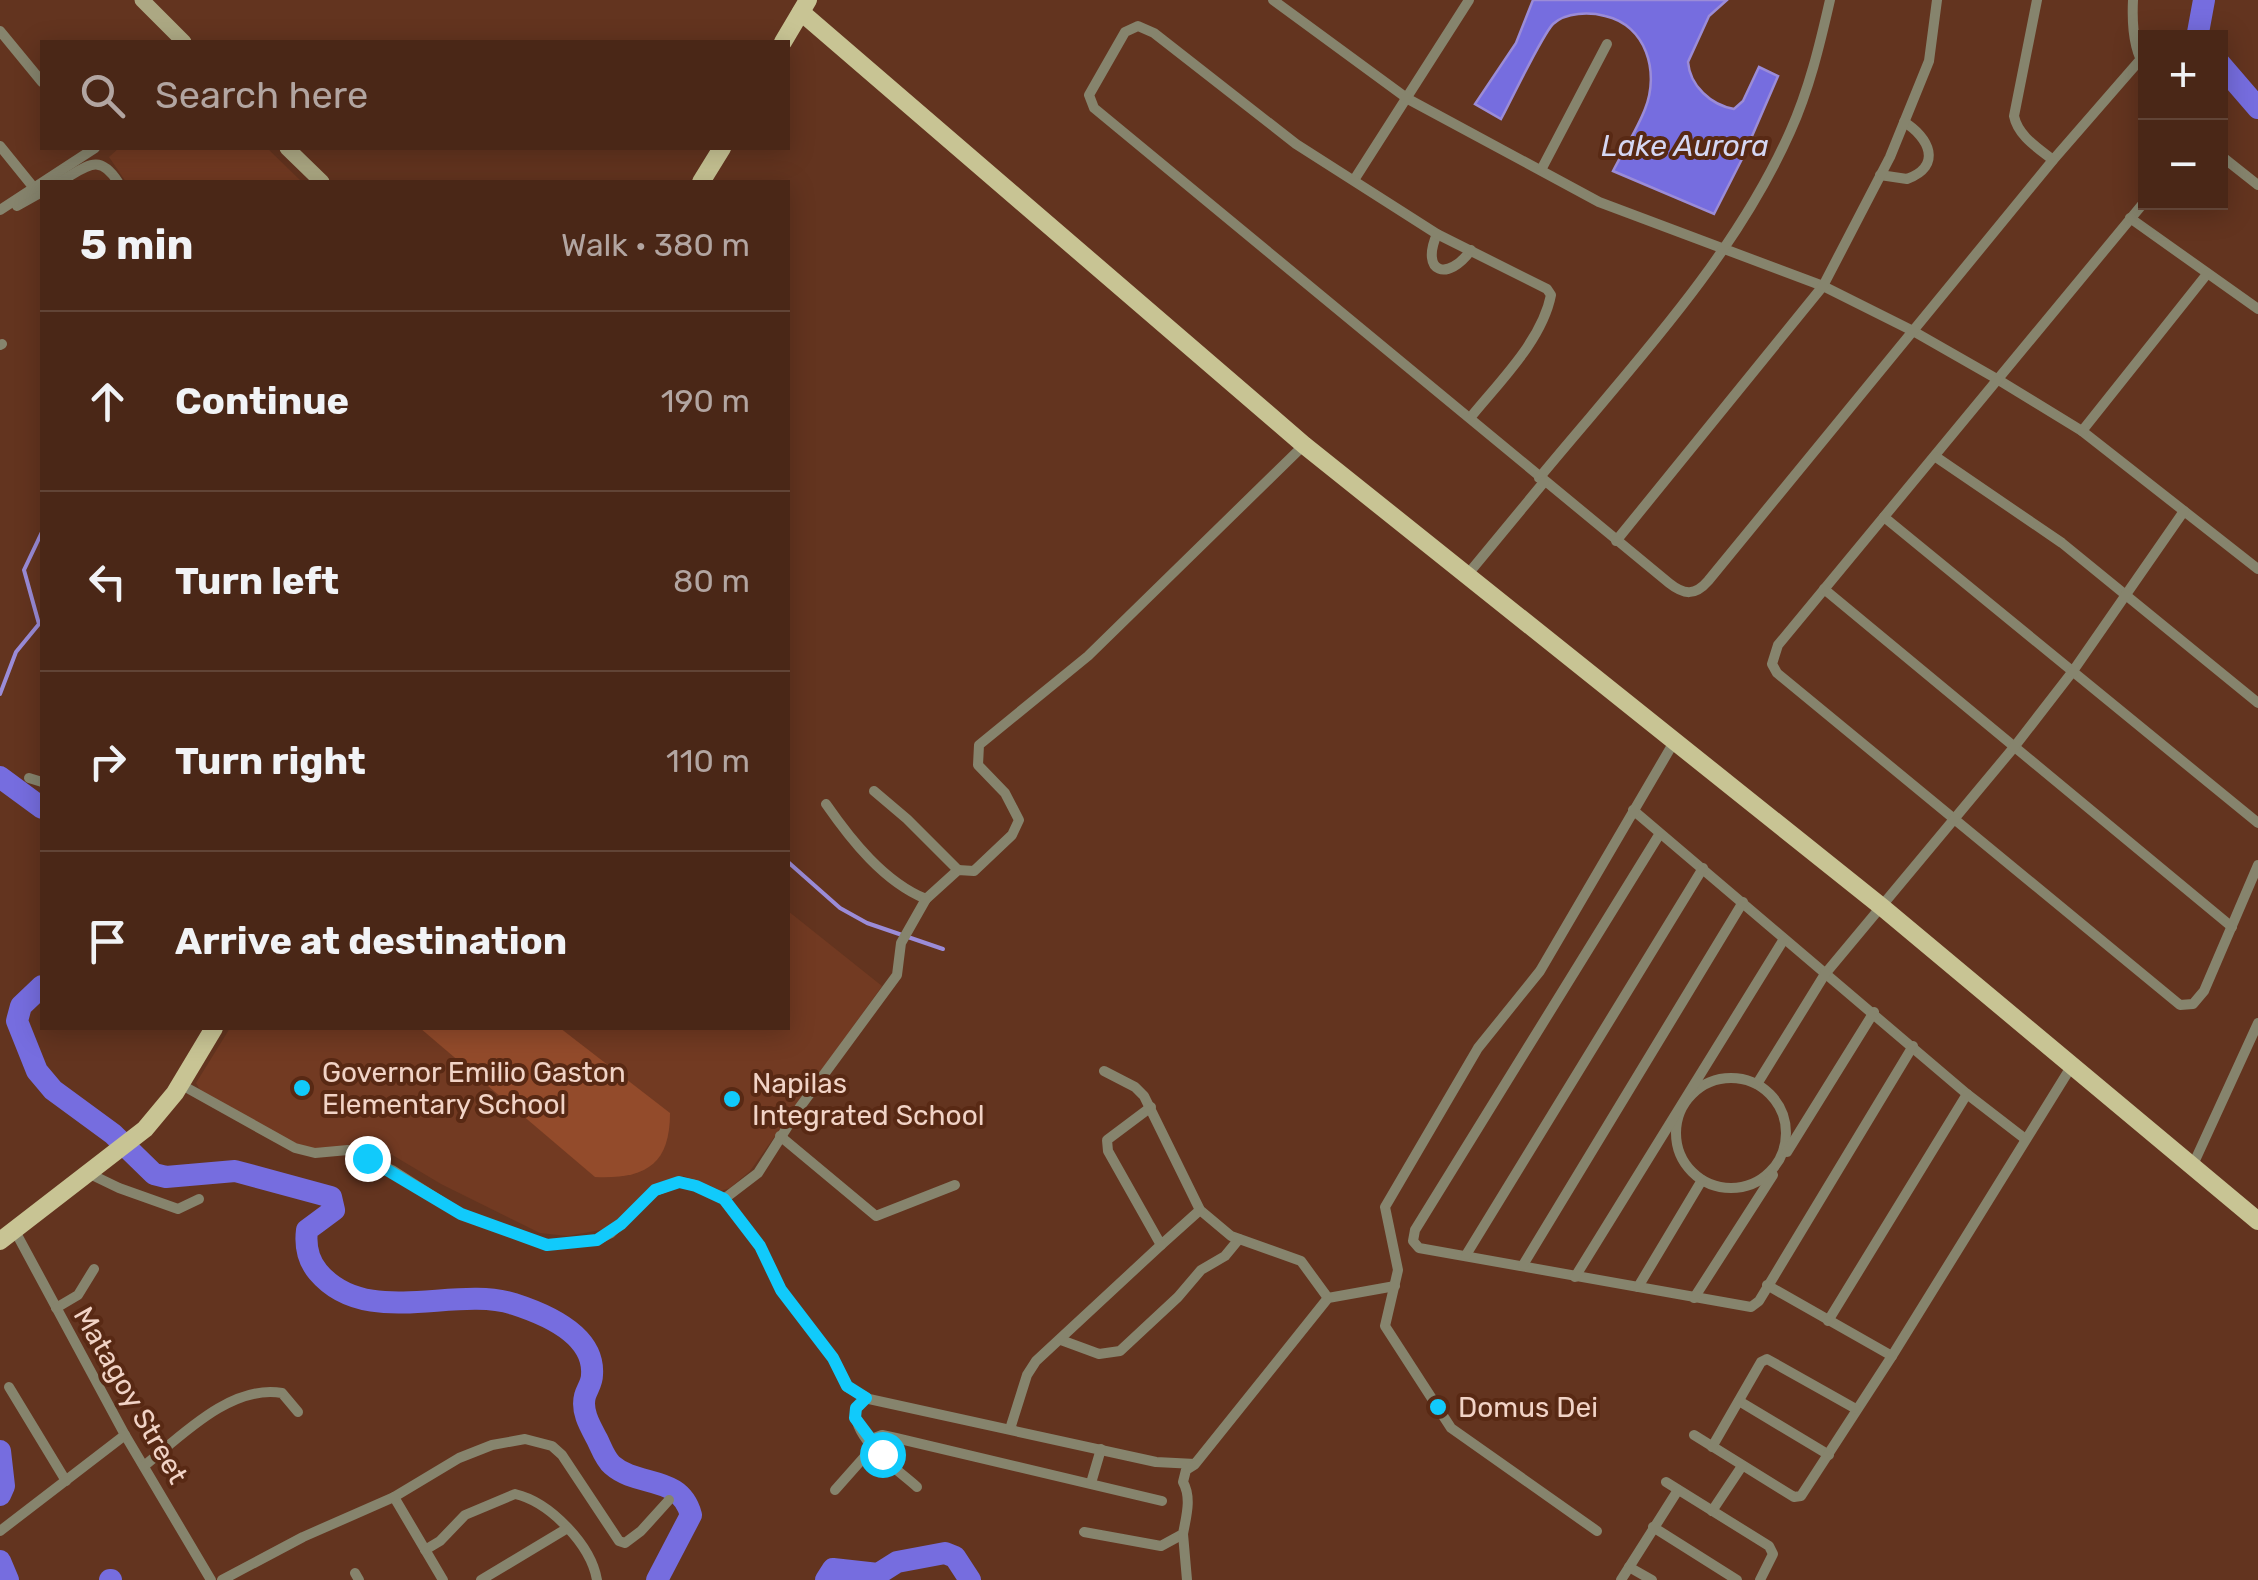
<!DOCTYPE html>
<meta charset="utf-8">
<style>
body{margin:0;font-family:Rubik,sans-serif;background:#543324;color:#f1f3f6}
.controls{position:absolute;right:30px;top:30px;display:grid;overflow:hidden;border-radius:0px;box-shadow:0 5px 25px #0003}
.controls button{width:90px;height:90px;display:grid;place-items:center;padding:0;border:0;border-bottom:2px solid #614436;background:#4a2717;color:#f1f3f6;font:50px sans-serif}
.stop{position:absolute;width:30px;height:30px;margin:-22px;border:8px solid #11cafb;border-radius:50%;background:#fff}
.stop.end{background:#11cafb;border-color:#fff;box-shadow:0 2px 10px #0008}
.list{margin:0;padding:0;list-style:none}
h2{display:flex;justify-content:space-between;align-items:center;height:130px;margin:0;padding:0 40px;font-size:42px}
h2 small{font-size:32px;font-weight:400;color:#b2a5a1}
.list li{display:grid;grid-template-columns:65px 1fr auto;gap:30px;align-items:center;box-sizing:border-box;height:180px;padding:0 40px;border-top:2px solid #614436}
.list b{display:block;font-size:38px;white-space:nowrap}
.list em{font-size:32px;font-style:normal;color:#b2a5a1}
.icon{flex:none;width:55px;height:55px;fill:none;stroke:currentColor;stroke-width:2;stroke-linecap:round;stroke-linejoin:round}
.map{position:relative;flex:none;width:2258px;height:1580px;overflow:hidden}
.search{position:absolute;background:#4a2717;box-shadow:0 5px 25px #0003;left:40px;top:40px;width:750px;height:110px;display:flex;align-items:center;gap:25px;box-sizing:border-box;padding:0 35px;border-radius:0px;color:#b2a5a1;font-size:38px}
.panel{position:absolute;background:#4a2717;box-shadow:0 5px 25px #0003;left:40px;top:180px;width:750px;height:850px;border-radius:0px}
.map>svg:first-child{display:block}
.built{fill:#723a22}
.green{fill:#934b2b}
.water{fill:#766ddf;stroke:#9b8cd8;stroke-width:2.5}
.lines{fill:none;stroke-linecap:round;stroke-linejoin:round}
.stream{stroke:#9b8cd8;stroke-width:4}
.river{stroke:#766ddf;stroke-width:22}
.street{stroke:#86846d;stroke-width:10}
.secondary{stroke:#aca883;stroke-width:15}
.primary{stroke:#c8c494;stroke-width:18}
.route{stroke:#11cafb;stroke-width:12}
.poi-dot{fill:#11cafb;stroke:#582914;stroke-width:4}
.labels{text-anchor:middle;stroke-width:8;stroke-linejoin:round;paint-order:stroke}
.poi-label{font-size:28px;fill:#f1d3c6;stroke:#582914;text-anchor:start}
.street-label{font-size:28px;fill:#f1d3c6;stroke:#582914}
.water-label{font-size:30px;font-style:italic;fill:#d5d7f3;stroke:#582914}
</style>
<div class="map">
<svg width="2258" height="1580" viewBox="0 0 2258 1580">
<rect width="100%" height="100%" fill="#63341f"/>
<g class="built">
<path d="M 119,148 L 267,148 L 302,182 L 126,182 L 109,157 Z"/>
<path d="M 788,911 L 882,986 L 750,1171 L 730,1188 L 717,1192 L 684,1176 L 658,1183 L 612,1228 L 567,1236 L 540,1233 L 441,1184 L 374,1144 L 304,1149 L 202,1093 L 196,1083 L 230,1028 L 788,1028 Z"/>
</g>
<path class="green" d="M 420,1028 L 560,1028 L 670,1113 C 670,1166 644,1179 595,1177 Z"/>
<path class="water" d="M 1533,0 L 1727,0 L 1709,16 L 1688,62 C 1690,86 1711,105 1734,109 L 1743,101 L 1759,67 L 1778,76 L 1743,157 L 1714,214 L 1613,171 C 1623,151 1637,130 1645,109 C 1660,72 1646,25 1605,16 C 1590,12 1566,12 1553,24 C 1542,35 1511,101 1501,119 L 1475,104 L 1516,43 Z"/>
<g class="lines">
<g class="stream">
<path d="M 0,694 L 16,652 L 39,624 L 24,570 L 42,532"/>
<path d="M 788,862 L 840,908 L 867,923 L 943,949"/>
</g>
<g class="river">
<path d="M 2197,38 L 2204,0"/>
<path d="M 2220,64 L 2258,108"/>
<path d="M 0,777 L 42,808"/>
<path d="M 42,986 L 21,1006 L 17,1021 L 37,1071 L 53,1090 L 113,1134 L 154,1174 L 166,1177 L 235,1171 L 331,1197 L 334,1210 L 307,1230 C 305,1246 308,1260 318,1272 C 366,1329 454,1285 514,1304 C 545,1314 595,1335 592,1375 C 592,1383 587,1389 585,1396 C 581,1411 590,1426 597,1439 C 601,1447 605,1459 612,1465 C 638,1488 680,1474 691,1515 L 657,1580"/>
<path d="M 0,1451 L 4,1486 L 0,1495"/>
<path d="M 0,1561 L 8,1580"/>
<path d="M 110,1580 L 111,1580"/>
<path d="M 826,1580 L 833,1569 L 878,1574 L 897,1562 L 945,1553 L 955,1557 L 970,1580"/>
</g>
<g class="street">
<path d="M 1273,0 L 1408,99 L 1599,202 L 1823,286 L 1913,331 L 1997,379 L 2082,431 L 2258,569"/>
<path d="M 2037,0 L 2014,116 C 2018,136 2038,148 2053,160"/>
<path d="M 2133,0 C 2132,21 2133,51 2146,68"/>
<path d="M 0,31 L 42,82"/>
<path d="M 0,146 L 34,188"/>
<path d="M 2220,155 L 2258,185"/>
<path d="M 1541,170 L 1607,44"/>
<path d="M 1880,175 L 1907,179 C 1943,166 1929,137 1904,122"/>
<path d="M 1354,180 L 1469,0"/>
<path d="M 59,182 C 86,168 98,151 118,182"/>
<path d="M 2146,200 L 1778,645 L 1772,664 L 1777,673 L 2180,1005 L 2193,1004 L 2204,991 L 2258,865"/>
<path d="M 17,206 L 42,192"/>
<path d="M 0,210 L 95,148"/>
<path d="M 2130,218 L 2258,309"/>
<path d="M 1437,234 C 1420,273 1448,282 1471,250"/>
<path d="M 0,345 L 2,344"/>
<path d="M 1470,418 C 1498,383 1542,341 1551,295 L 1547,289 L 1437,234 L 1296,144 L 1154,33 L 1138,26 L 1125,32 L 1089,95 L 1094,108 L 1669,583 C 1684,595 1695,596 1708,581 L 2053,160 L 2140,60"/>
<path d="M 2082,431 L 2207,274"/>
<path d="M 1936,457 L 2062,543 L 2258,703"/>
<path d="M 1539,478 C 1629,369 1732,262 1790,132 C 1809,90 1820,44 1830,0"/>
<path d="M 1884,517 L 2258,823"/>
<path d="M 1616,541 L 1823,286 L 1890,157 L 1929,61 L 1937,0"/>
<path d="M 1468,574 L 1544,482"/>
<path d="M 1824,589 L 2232,927"/>
<path d="M 29,778 L 42,782"/>
<path d="M 874,791 L 907,819 L 958,870"/>
<path d="M 826,804 C 851,840 884,882 926,899 L 958,870 L 974,871 L 1012,835 L 1019,820 L 1005,793 L 978,765 L 979,745 L 1088,656 L 1304,445"/>
<path d="M 1633,810 L 1967,1094 L 2024,1138"/>
<path d="M 1659,835 L 1415,1230 L 1413,1241 L 1419,1248 L 1751,1307 L 1759,1301 L 1913,1046"/>
<path d="M 1104,1071 L 1135,1087 L 1144,1096 L 1200,1210 L 1231,1236 L 1301,1261 L 1328,1298"/>
<circle cx="1731" cy="1133" r="55"/>
<path d="M 180,1084 L 295,1148 L 315,1153 L 348,1150 L 392,1170 L 461,1214 L 547,1245 L 597,1240 L 611,1233 L 655,1191 L 679,1182 L 695,1185 L 724,1199 L 760,1246 L 781,1290 L 833,1358 L 847,1387 L 869,1399 L 1156,1462 L 1195,1464 L 1328,1298 L 1395,1286"/>
<path d="M 1757,1084 L 1825,974 L 2015,746 L 2073,671 L 2184,511"/>
<path d="M 1151,1107 L 1107,1140 L 1108,1151 L 1161,1245 L 1200,1210"/>
<path d="M 780,1136 L 876,1216 L 955,1185"/>
<path d="M 1787,1152 L 1874,1012"/>
<path d="M 2192,1167 L 2258,1023"/>
<path d="M 90,1174 L 119,1188 L 178,1209 L 199,1199"/>
<path d="M 724,1199 L 758,1173 L 800,1107 L 897,975 L 901,943 L 926,899"/>
<path d="M 15,1231 L 125,1435 L 211,1580"/>
<path d="M 1466,1255 L 1703,868"/>
<path d="M 1523,1265 L 1743,902"/>
<path d="M 1575,1277 L 1784,939"/>
<path d="M 1767,1285 L 1892,1356"/>
<path d="M 1638,1287 L 1702,1180"/>
<path d="M 1694,1298 L 1773,1175"/>
<path d="M 56,1308 L 78,1295 L 94,1269"/>
<path d="M 1828,1321 L 1967,1094"/>
<path d="M 1061,1340 L 1099,1354 L 1120,1351 L 1178,1297 L 1201,1270 L 1225,1256 L 1239,1239"/>
<path d="M 9,1387 L 66,1481"/>
<path d="M 866,1398 L 856,1409 C 852,1439 897,1469 917,1487"/>
<path d="M 1739,1401 L 1829,1455"/>
<path d="M 1010,1429 L 1027,1375 L 1036,1361 L 1161,1245"/>
<path d="M 1694,1435 L 1794,1497 L 1801,1496 L 1892,1356 L 2071,1067"/>
<path d="M 869,1440 L 882,1435 L 896,1438 L 1162,1501"/>
<path d="M 1712,1447 L 1761,1362 L 1767,1359 L 1856,1409"/>
<path d="M 144,1466 C 181,1436 231,1384 282,1393 L 298,1412"/>
<path d="M 1666,1482 L 1769,1546 L 1773,1554 L 1760,1580"/>
<path d="M 1091,1483 L 1101,1449"/>
<path d="M 835,1490 L 874,1446"/>
<path d="M 394,1497 L 443,1580"/>
<path d="M 1712,1511 L 1742,1466"/>
<path d="M 1653,1527 L 1737,1580"/>
<path d="M 0,1531 L 125,1435"/>
<path d="M 1597,1531 L 1451,1428 L 1385,1326 L 1398,1270 L 1385,1207 L 1478,1048 L 1540,971 L 1674,742"/>
<path d="M 1084,1532 L 1161,1546 L 1183,1534 C 1186,1517 1192,1498 1183,1482 L 1186,1470 L 1194,1465"/>
<path d="M 1183,1534 L 1187,1580"/>
<path d="M 425,1550 L 440,1541 L 465,1515 L 515,1494 C 550,1502 591,1545 597,1580"/>
<path d="M 1629,1567 L 1652,1580"/>
<path d="M 355,1573 L 359,1580"/>
<path d="M 222,1580 L 303,1537 L 394,1497 L 459,1458 L 492,1445 L 525,1439 L 552,1446 L 562,1455 L 619,1541 L 625,1543 L 641,1531 L 669,1500"/>
<path d="M 481,1580 L 566,1529"/>
<path d="M 1621,1580 L 1678,1490"/>
</g>
<g class="secondary">
<path d="M 142,0 L 184,42"/>
<path d="M 287,148 L 322,182"/>
</g>
<g class="primary">
<path d="M 801,12 L 1304,445 L 1882,907 L 2258,1221"/>
<path d="M 783,42 L 808,0"/>
<path d="M 701,182 L 722,148"/>
<path d="M 0,1241 L 145,1129 L 175,1093 L 214,1028"/>
</g>
</g>
<g class="lines">
<path class="route" d="M 367,1158 L 461,1214 L 547,1245 L 597,1240 L 621,1224 L 655,1190 L 679,1182 L 696,1186 L 724,1199 L 760,1246 L 781,1290 L 833,1358 L 847,1386 L 866,1398 L 856,1408 L 855,1418 L 882,1454"/>
</g>
<g class="poi-dot">
<circle cx="302" cy="1088" r="10"/>
<circle cx="732" cy="1099" r="10"/>
<circle cx="1438" cy="1407" r="10"/>
</g>
<g class="labels">
<g class="poi-label">
<text x="322" y="1082">Governor Emilio Gaston<tspan x="322" dy="32">Elementary School</tspan></text>
<text x="752" y="1093">Napilas<tspan x="752" dy="32">Integrated School</tspan></text>
<text x="1458" y="1417">Domus Dei</text>
</g>
<g class="street-label">
<text transform="translate(131 1395) rotate(60)" y="10">Matagoy Street</text>
</g>
<g class="water-label">
<text x="1685" y="156">Lake Aurora</text>
</g>
</g>
</svg>
<div class="controls">
<button>+</button>
<button>−</button>
</div>
<div class="stop" style="left:882px;top:1454px"></div>
<div class="stop end" style="left:367px;top:1158px"></div>
<div class="search"><svg class="icon" aria-label="search" viewBox="0 0 24 24"><circle cx="10" cy="10" r="6"/><path d="M15 15l6 6"/></svg>Search here</div>
<section class="panel">
<h2>5 min<small>Walk · 380 m</small></h2>
<ul class="list">
<li><svg class="icon" aria-label="ahead" viewBox="0 0 24 24"><path d="M12 20V5M6 11l6-6 6 6"/></svg><div><b>Continue</b></div><em>190 m</em></li>
<li><svg class="icon" aria-label="left" viewBox="0 0 24 24"><path d="M17 20v-9H6M10 6l-5 5 5 5"/></svg><div><b>Turn left</b></div><em>80 m</em></li>
<li><svg class="icon" aria-label="right" viewBox="0 0 24 24"><path d="M7 20v-9h11M14 6l5 5-5 5"/></svg><div><b>Turn right</b></div><em>110 m</em></li>
<li><svg class="icon" aria-label="arrive" viewBox="0 0 24 24"><path d="M6 21V4h12l-3 4 3 4H6"/></svg><div><b>Arrive at destination</b></div></li>
</ul>
</section>
</div>
